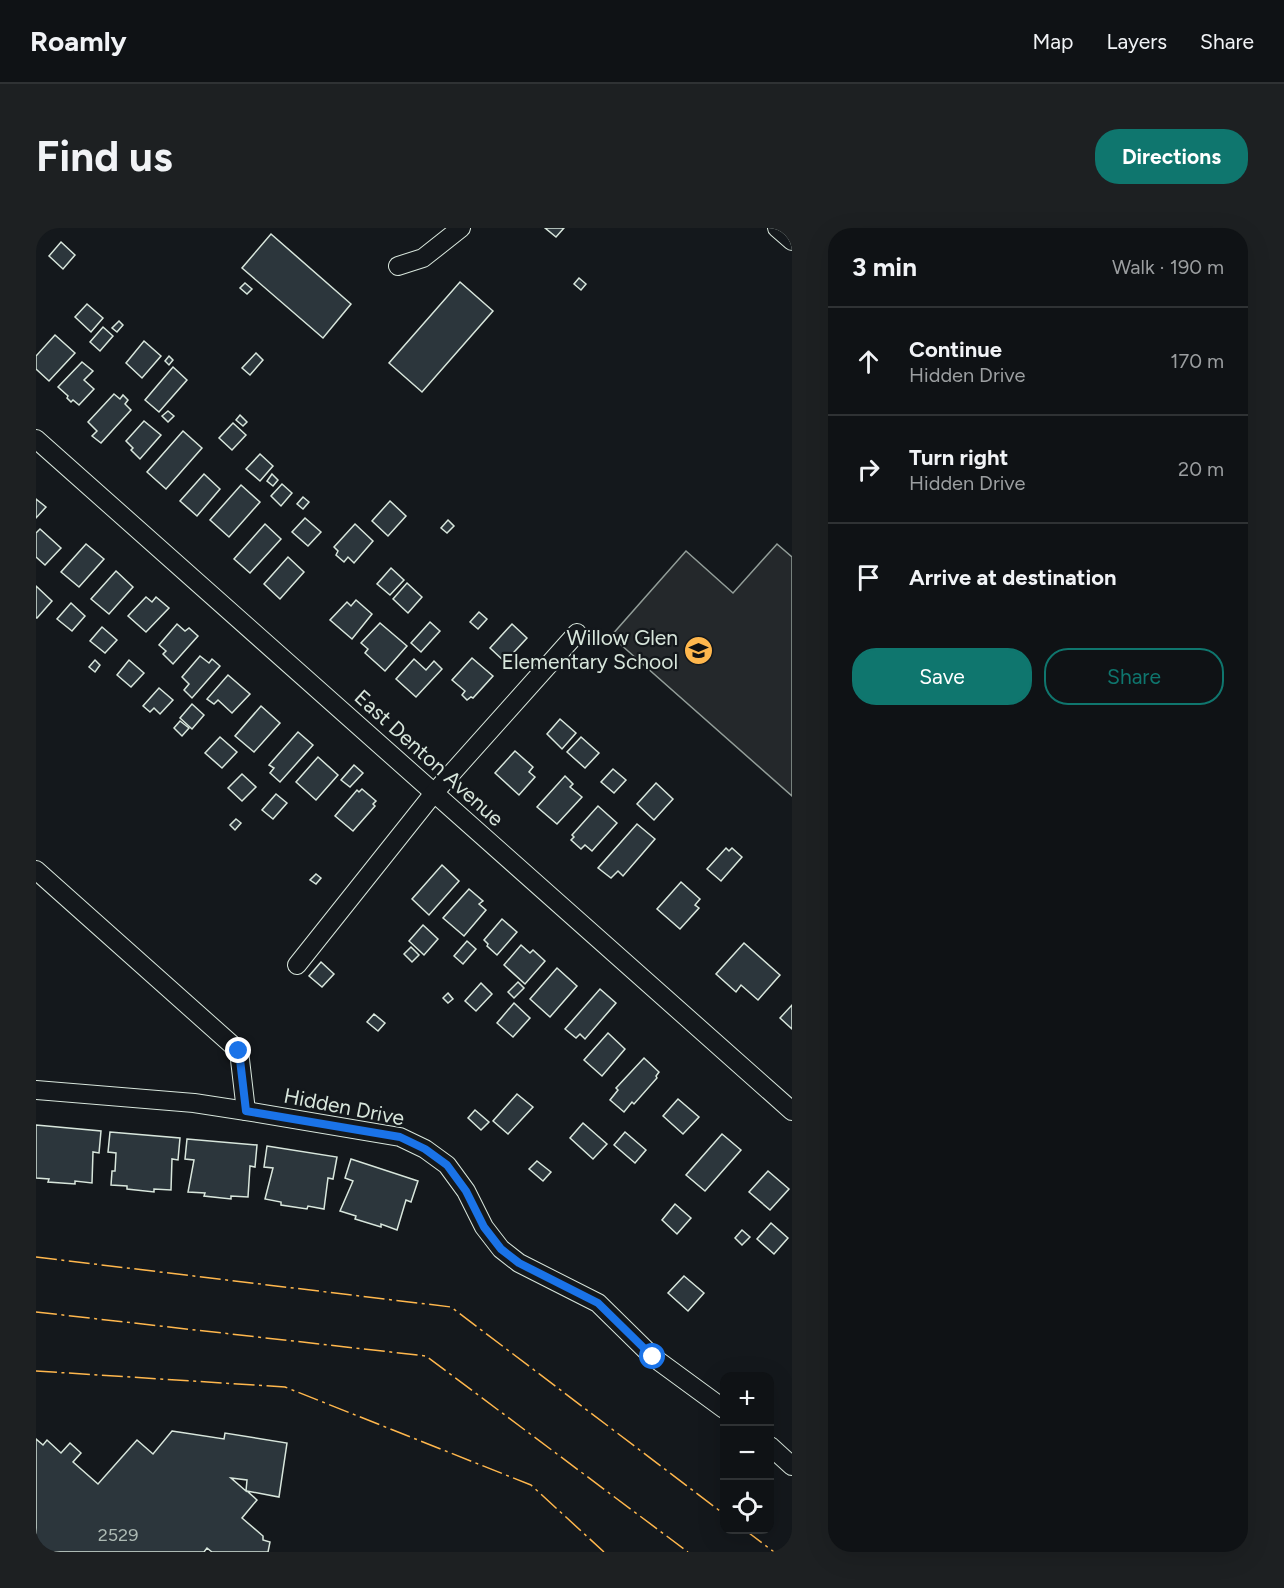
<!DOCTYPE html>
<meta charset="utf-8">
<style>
body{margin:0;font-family:Figtree,sans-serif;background:#1d2022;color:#f1f3f6}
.controls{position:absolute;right:18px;bottom:18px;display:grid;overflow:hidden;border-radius:12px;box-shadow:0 6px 24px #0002}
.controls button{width:54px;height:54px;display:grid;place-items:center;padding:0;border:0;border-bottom:2px solid #2f3234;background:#0f1215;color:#f1f3f6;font:30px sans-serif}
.stop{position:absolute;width:18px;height:18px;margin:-14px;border:4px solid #1a73e8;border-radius:50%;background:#fff}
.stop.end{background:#1a73e8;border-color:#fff;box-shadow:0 2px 6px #0008}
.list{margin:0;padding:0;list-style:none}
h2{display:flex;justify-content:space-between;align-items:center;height:78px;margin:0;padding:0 24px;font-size:26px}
h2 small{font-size:20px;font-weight:400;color:#9b9ea0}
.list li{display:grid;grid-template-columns:39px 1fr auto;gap:18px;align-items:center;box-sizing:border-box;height:108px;padding:0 24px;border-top:2px solid #2f3234}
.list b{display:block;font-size:22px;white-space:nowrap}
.list p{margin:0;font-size:20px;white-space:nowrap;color:#9b9ea0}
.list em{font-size:20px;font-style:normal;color:#9b9ea0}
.actions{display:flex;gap:12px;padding:18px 24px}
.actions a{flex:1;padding:14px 0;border:2px solid #0f766e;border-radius:24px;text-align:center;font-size:21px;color:#0f766e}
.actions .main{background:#0f766e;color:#fff}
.icon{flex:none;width:33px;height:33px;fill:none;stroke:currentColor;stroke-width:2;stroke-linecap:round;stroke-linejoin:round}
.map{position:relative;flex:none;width:756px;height:1324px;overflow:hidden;border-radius:24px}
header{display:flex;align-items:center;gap:36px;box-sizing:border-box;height:84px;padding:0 30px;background:#0f1215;border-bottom:2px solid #2f3234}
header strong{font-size:28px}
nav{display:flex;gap:33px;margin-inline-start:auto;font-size:21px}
.intro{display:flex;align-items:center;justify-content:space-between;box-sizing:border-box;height:144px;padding:0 36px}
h1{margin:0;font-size:42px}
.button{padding:15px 27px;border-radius:24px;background:#0f766e;color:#fff;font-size:21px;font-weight:700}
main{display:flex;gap:36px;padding:0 36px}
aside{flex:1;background:#0f1215;border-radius:24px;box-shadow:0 6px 24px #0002}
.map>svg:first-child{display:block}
.parking{fill:#24282b;stroke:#939e99;stroke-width:1.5}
.building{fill:#2c363c;stroke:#d8e6dc;stroke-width:1.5;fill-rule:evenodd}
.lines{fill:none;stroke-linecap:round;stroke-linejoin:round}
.minor-casing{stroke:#d8e6dc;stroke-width:20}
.minor{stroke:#14181c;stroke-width:18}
.power{stroke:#ffb74d;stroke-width:1.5;stroke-dasharray:21 4.5 3 4.5;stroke-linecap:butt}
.route{stroke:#1a73e8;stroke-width:8}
.labels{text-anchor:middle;stroke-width:4.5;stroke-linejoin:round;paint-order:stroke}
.number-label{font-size:18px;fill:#adbab4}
.poi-label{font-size:21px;fill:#d8e6dc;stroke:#14181c;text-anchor:end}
.street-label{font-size:21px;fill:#d8e6dc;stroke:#14181c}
</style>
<header>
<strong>Roamly</strong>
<nav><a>Map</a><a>Layers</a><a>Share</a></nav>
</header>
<div class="intro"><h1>Find us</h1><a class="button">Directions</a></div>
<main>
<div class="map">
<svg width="756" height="1324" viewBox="0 0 756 1324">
<rect width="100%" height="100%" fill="#14181c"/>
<path class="parking" d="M 741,316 L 756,329 L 756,568 L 575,408 L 650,323 L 697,365 Z"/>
<g class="building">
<path d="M 509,0 L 528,0 L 520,9 Z"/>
<path d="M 235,6 L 315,76 L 287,110 L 206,40 Z"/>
<path d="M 25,14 L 39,27 L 27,41 L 13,28 Z"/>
<path d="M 543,50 L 550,56 L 545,62 L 538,56 Z"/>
<path d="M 424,54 L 457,83 L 386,164 L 353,135 Z"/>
<path d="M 209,55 L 216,61 L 211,66 L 204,60 Z"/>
<path d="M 51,76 L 67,90 L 55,104 L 39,89 Z"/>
<path d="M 83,93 L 87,97 L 81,104 L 76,100 Z"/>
<path d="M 67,99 L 77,108 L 64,123 L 54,114 Z"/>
<path d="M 19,107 L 39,125 L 13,153 L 0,141 L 0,128 Z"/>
<path d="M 108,113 L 125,128 L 106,150 L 90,135 Z"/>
<path d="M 220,125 L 227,132 L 214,147 L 206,140 Z"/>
<path d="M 133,128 L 137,132 L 133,137 L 129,133 Z"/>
<path d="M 46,134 L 57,143 L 48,152 L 58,161 L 43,177 L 37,172 L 35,174 L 31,170 L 32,168 L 22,159 Z"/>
<path d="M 137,139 L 151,152 L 123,184 L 109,172 Z"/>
<path d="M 78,166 L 84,171 L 87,167 L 92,172 L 89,176 L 95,182 L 65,215 L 56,208 L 61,203 L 52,194 Z"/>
<path d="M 132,183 L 138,188 L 132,194 L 126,188 Z"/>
<path d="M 204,187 L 211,194 L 207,198 L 200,192 Z"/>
<path d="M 108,193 L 125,207 L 104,231 L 95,222 L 97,220 L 90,213 Z"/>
<path d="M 197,195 L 210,207 L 196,222 L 183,210 Z"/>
<path d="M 147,203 L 166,220 L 130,261 L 111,244 Z"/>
<path d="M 224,226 L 237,238 L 224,253 L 210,241 Z"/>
<path d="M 168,246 L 184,261 L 161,288 L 144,273 Z"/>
<path d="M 236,246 L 242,252 L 237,258 L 231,253 Z"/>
<path d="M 246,256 L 256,265 L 245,278 L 235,268 Z"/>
<path d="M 205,257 L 224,274 L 193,309 L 174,292 Z"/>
<path d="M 267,269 L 273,274 L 267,281 L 261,276 Z"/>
<path d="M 0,271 L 10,279 L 0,290 Z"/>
<path d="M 354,273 L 370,288 L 352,308 L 336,293 Z"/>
<path d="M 269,290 L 285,304 L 272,318 L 256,304 Z"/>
<path d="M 412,292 L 418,298 L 411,305 L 405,300 Z"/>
<path d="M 229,296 L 245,311 L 214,345 L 198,331 Z"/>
<path d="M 319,296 L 337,313 L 318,335 L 312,329 L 308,334 L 300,327 L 302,323 L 298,319 Z"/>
<path d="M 4,301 L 25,320 L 9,337 L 0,329 L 0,305 Z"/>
<path d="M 50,316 L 68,331 L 43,359 L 25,344 Z"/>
<path d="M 252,329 L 268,344 L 244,371 L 228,356 Z"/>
<path d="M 355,340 L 368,352 L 354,367 L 341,356 Z"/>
<path d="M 80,343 L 97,359 L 73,386 L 55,371 Z"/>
<path d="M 371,355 L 386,369 L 372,385 L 357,371 Z"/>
<path d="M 0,358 L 16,373 L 1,390 L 0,390 Z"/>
<path d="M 110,369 L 116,374 L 120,369 L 133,380 L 110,404 L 92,388 Z"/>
<path d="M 320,372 L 336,386 L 316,411 L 294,392 L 311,374 L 315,378 Z"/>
<path d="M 35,375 L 49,388 L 36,403 L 21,391 Z"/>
<path d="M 443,384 L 451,391 L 442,401 L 434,394 Z"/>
<path d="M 394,394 L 404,403 L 385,424 L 375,415 Z"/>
<path d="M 344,395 L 371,418 L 349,443 L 329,425 L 332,421 L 325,415 Z"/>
<path d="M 141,396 L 149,403 L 153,400 L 162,408 L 137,436 L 127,426 L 130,423 L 123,417 Z"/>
<path d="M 476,396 L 491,410 L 469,434 L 454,420 Z"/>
<path d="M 66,399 L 81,412 L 69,425 L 54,413 Z"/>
<path d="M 164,428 L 173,435 L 176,431 L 184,438 L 156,470 L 148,462 L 153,456 L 146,449 Z"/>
<path d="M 436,430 L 457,448 L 437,470 L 435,469 L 431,472 L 426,467 L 429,463 L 416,452 Z"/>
<path d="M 378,431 L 390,442 L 398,433 L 406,441 L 380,469 L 360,451 Z"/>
<path d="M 59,432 L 64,437 L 59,444 L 53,439 Z"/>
<path d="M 93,432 L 108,445 L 95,459 L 81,447 Z"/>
<path d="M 192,447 L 214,466 L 196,485 L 182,472 L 178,476 L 171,471 Z"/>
<path d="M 123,460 L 137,472 L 124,486 L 118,480 L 114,484 L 107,478 Z"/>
<path d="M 156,476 L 168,487 L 156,501 L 144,490 Z"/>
<path d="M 225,478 L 244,495 L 218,524 L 199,508 Z"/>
<path d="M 524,491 L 540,505 L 526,521 L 511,506 Z"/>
<path d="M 144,493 L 153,500 L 146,508 L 138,500 Z"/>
<path d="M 262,504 L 277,517 L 244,554 L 234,545 L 238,540 L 233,537 Z"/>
<path d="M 184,509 L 201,524 L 186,540 L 169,525 Z"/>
<path d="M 545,509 L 563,525 L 549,540 L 531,524 Z"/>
<path d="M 479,523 L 497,539 L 493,544 L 499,549 L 483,567 L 459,545 Z"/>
<path d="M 282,529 L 302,547 L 280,572 L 260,554 Z"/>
<path d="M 318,537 L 327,545 L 314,559 L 305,552 Z"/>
<path d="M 577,541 L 590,552 L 578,565 L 565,554 Z"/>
<path d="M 206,546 L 220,559 L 206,573 L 192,560 Z"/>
<path d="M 529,548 L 537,556 L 534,559 L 546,569 L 521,596 L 501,579 Z"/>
<path d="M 620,555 L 637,571 L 618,592 L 601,576 Z"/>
<path d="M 326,561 L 340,573 L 337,576 L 339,578 L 317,603 L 299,588 L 321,562 L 323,564 Z"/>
<path d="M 240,566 L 251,575 L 237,591 L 226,582 Z"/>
<path d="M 562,578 L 581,595 L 556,623 L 549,617 L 545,621 L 535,612 L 538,609 L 536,607 Z"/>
<path d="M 200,591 L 205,595 L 199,602 L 194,597 Z"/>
<path d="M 601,596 L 619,611 L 587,648 L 582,643 L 575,650 L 562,640 Z"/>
<path d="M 690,620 L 693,623 L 696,620 L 706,629 L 685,653 L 671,641 Z"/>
<path d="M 406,637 L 423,653 L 393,687 L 376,671 Z"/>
<path d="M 280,646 L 285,650 L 280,656 L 274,652 Z"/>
<path d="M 645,654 L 664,671 L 659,677 L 663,680 L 644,701 L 621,681 Z"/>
<path d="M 433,661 L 447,673 L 443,676 L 450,682 L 428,708 L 407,690 Z"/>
<path d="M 466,691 L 481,704 L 461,727 L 451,718 L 452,716 L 448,712 Z"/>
<path d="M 387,697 L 402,711 L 388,727 L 373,713 Z"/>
<path d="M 431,713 L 440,721 L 427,736 L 418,728 Z"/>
<path d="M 708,715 L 744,747 L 722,772 L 705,757 L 700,764 L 680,746 Z"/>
<path d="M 485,717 L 494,725 L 497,722 L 509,733 L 489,756 L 468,737 Z"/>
<path d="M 375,719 L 383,727 L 376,734 L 368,726 Z"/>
<path d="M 285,734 L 298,746 L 286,759 L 273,748 Z"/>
<path d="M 521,740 L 541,758 L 514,789 L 494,771 Z"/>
<path d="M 482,754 L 488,760 L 478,770 L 472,764 Z"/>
<path d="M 445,755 L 456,766 L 440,783 L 429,773 Z"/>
<path d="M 564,761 L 580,775 L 549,811 L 544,806 L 540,810 L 529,801 Z"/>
<path d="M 412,765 L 417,771 L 412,775 L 407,770 Z"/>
<path d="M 478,775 L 494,790 L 477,809 L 461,795 Z"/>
<path d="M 756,777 L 756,801 L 744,790 Z"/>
<path d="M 338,786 L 349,795 L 342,803 L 331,794 Z"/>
<path d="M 572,805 L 589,821 L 566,848 L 548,832 Z"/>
<path d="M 608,830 L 623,844 L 620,848 L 621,850 L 598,876 L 596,874 L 588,884 L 574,872 L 582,862 L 580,860 Z"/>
<path d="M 481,866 L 497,879 L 472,906 L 457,893 Z"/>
<path d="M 642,871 L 663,889 L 647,906 L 627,888 Z"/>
<path d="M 439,882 L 453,894 L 445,902 L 432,890 Z"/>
<path d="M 547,895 L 571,916 L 557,931 L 534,910 Z"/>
<path d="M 0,897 L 65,903 L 63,925 L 57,924 L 56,955 L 39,953 L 39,956 L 12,954 L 13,951 L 0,950 Z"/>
<path d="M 74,904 L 144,910 L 142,932 L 136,931 L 135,962 L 118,961 L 118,964 L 91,961 L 91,958 L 75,957 L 76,943 L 79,943 L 80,925 L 72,924 Z"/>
<path d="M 589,904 L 610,922 L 599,935 L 578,917 Z"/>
<path d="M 686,906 L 705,922 L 669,963 L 650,947 Z"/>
<path d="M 151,911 L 221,917 L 219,939 L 214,938 L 212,969 L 195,968 L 195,971 L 168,968 L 169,965 L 152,964 L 158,932 L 149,931 Z"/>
<path d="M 231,918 L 301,929 L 297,951 L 292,950 L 288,981 L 272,978 L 271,981 L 245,977 L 245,974 L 229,971 L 237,940 L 228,939 Z"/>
<path d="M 315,931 L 382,953 L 375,974 L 370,972 L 361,1002 L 345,996 L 345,999 L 319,991 L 320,988 L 304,983 L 317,953 L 309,950 Z"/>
<path d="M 501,933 L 515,944 L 507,953 L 493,941 Z"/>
<path d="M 732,943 L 753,961 L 734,982 L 713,964 Z"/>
<path d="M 639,976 L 655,990 L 641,1006 L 626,992 Z"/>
<path d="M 735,995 L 752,1010 L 738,1026 L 721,1011 Z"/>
<path d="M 706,1002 L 714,1009 L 706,1017 L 699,1010 Z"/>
<path d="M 648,1048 L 668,1065 L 652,1083 L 632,1065 Z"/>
<path d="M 136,1203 L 188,1211 L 189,1205 L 251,1215 L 243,1269 L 211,1263 L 221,1272 L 206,1290 L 227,1308 L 227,1312 L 234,1314 L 232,1324 L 176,1324 L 171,1320 L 168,1324 L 0,1324 L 0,1211 L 7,1217 L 11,1212 L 25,1225 L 34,1215 L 45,1225 L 37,1234 L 62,1256 L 101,1212 L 117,1226 ZM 195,1250 L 211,1252 L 210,1263 Z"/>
</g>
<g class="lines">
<defs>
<g id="minor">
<path d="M 741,0 L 756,13"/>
<path d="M 362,38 L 387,30 L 425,0"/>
<path d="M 0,211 L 756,883"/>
<path d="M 0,642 L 203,823 L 210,883"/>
<path d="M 261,737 L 398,565 L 541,405"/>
<path d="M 0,862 L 158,875 L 210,883 L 364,909 L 389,921 L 411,937 L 430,963 L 448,999 L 465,1021 L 483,1035 L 562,1075 L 617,1129 L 688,1181"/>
<path d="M 734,1218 L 756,1238"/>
</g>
</defs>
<use href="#minor" class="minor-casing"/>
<use href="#minor" class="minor"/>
<g class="power">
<path d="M 0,1029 L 415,1079 L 688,1286"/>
<path d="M 0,1084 L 390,1128 L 652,1324"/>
<path d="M 0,1143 L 249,1159 L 495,1257 L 568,1324"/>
<path d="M 709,1302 L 738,1324"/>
</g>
</g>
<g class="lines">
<path class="route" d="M 203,823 L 210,883 L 364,909 L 389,921 L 411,937 L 430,963 L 448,999 L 465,1021 L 483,1035 L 562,1075 L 617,1129"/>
</g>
<defs>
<symbol id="school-disc" viewBox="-11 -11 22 22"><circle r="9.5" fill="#ffb74d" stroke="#14181c"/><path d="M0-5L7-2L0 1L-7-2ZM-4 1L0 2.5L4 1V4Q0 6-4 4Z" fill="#111"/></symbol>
</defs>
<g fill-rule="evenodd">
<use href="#school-disc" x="646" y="406" width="33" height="33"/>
</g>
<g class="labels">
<g class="number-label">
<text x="82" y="1313">2529</text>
</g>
<g class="poi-label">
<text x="642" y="417">Willow Glen<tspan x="642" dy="24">Elementary School</tspan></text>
</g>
<g class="street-label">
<text transform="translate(393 530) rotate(42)" y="7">East Denton Avenue</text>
<text transform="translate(308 879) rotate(11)" y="7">Hidden Drive</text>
</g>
</g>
</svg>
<div class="controls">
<button>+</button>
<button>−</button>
<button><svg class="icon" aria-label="locate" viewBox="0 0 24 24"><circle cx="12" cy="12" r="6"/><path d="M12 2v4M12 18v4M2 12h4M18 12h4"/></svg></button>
</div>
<div class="stop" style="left:617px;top:1129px"></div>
<div class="stop end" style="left:203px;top:823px"></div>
</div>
<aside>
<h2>3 min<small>Walk · 190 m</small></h2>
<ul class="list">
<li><svg class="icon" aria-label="ahead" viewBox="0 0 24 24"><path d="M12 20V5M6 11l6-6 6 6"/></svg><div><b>Continue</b><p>Hidden Drive</p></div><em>170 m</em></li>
<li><svg class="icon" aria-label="right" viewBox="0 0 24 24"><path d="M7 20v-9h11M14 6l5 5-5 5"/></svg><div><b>Turn right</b><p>Hidden Drive</p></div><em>20 m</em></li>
<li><svg class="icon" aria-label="arrive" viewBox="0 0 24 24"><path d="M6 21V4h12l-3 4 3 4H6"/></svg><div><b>Arrive at destination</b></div></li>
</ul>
<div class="actions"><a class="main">Save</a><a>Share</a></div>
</aside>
</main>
